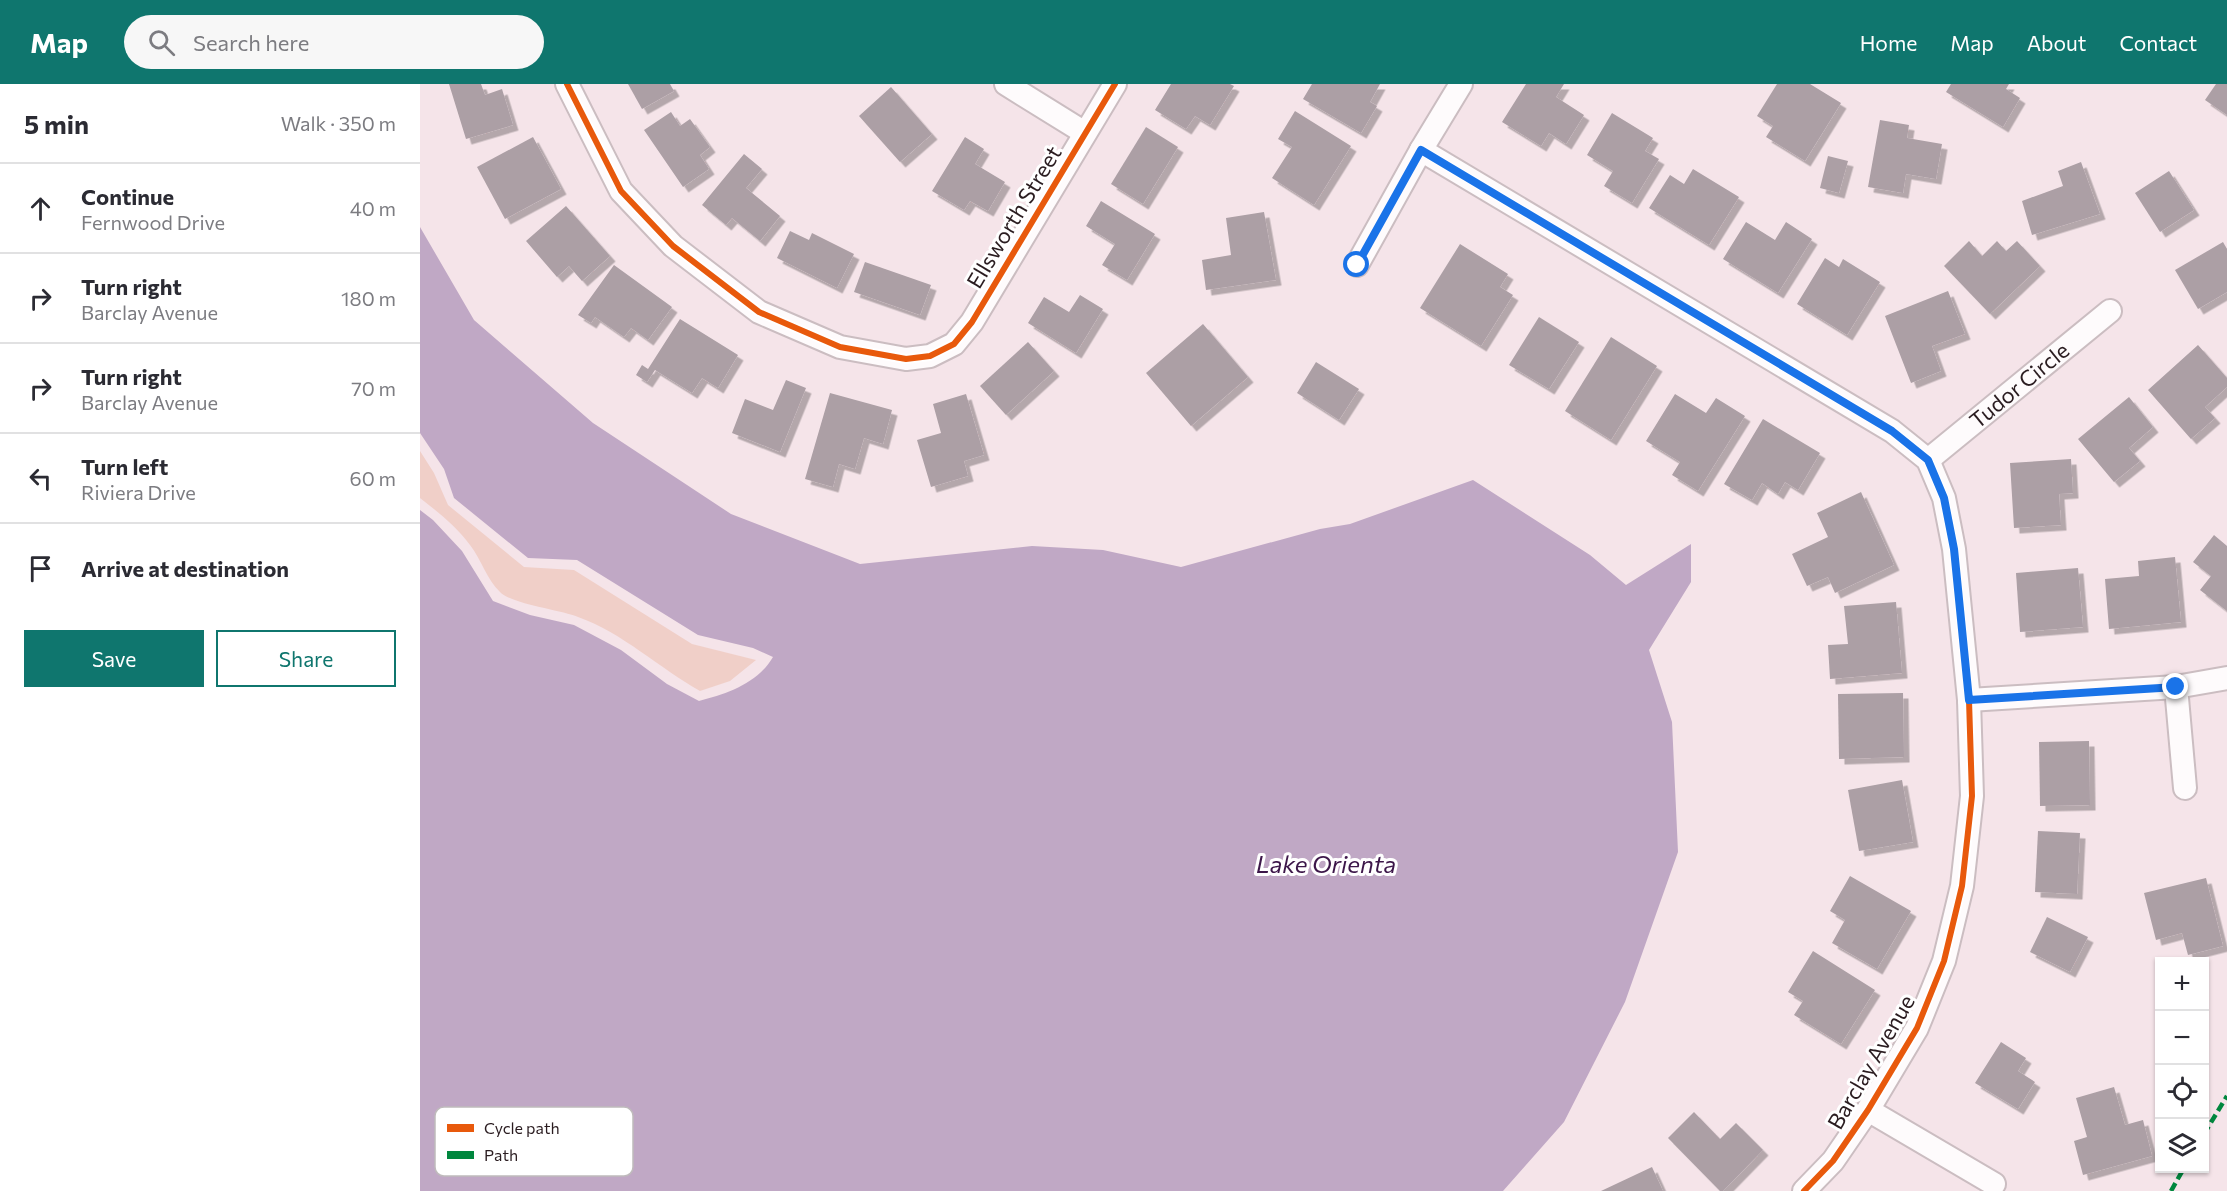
<!DOCTYPE html>
<meta charset="utf-8">
<style>
body{margin:0;font-family:Commissioner,sans-serif;background:#f7f7f7;color:#2b2b33}
.controls{position:absolute;right:18px;bottom:18px;display:grid;overflow:hidden;border-radius:0px;box-shadow:0 2px 4px #0004}
.controls button{width:54px;height:54px;display:grid;place-items:center;padding:0;border:0;border-bottom:2px solid #e1e1e2;background:#fff;color:#2b2b33;font:30px sans-serif}
.stop{position:absolute;width:18px;height:18px;margin:-14px;border:4px solid #1a73e8;border-radius:50%;background:#fff}
.stop.end{background:#1a73e8;border-color:#fff;box-shadow:0 2px 6px #0008}
.list{margin:0;padding:0;list-style:none}
h2{display:flex;justify-content:space-between;align-items:center;height:78px;margin:0;padding:0 24px;font-size:26px}
h2 small{font-size:20px;font-weight:400;color:#7c7c81}
.list li{display:grid;grid-template-columns:39px 1fr auto;gap:18px;align-items:center;box-sizing:border-box;height:90px;padding:0 24px;border-top:2px solid #e1e1e2}
.list b{display:block;font-size:22px;white-space:nowrap}
.list p{margin:0;font-size:20px;white-space:nowrap;color:#7c7c81}
.list em{font-size:20px;font-style:normal;color:#7c7c81}
.actions{display:flex;gap:12px;padding:18px 24px}
.actions a{flex:1;padding:14px 0;border:2px solid #0f766e;border-radius:0px;text-align:center;font-size:21px;color:#0f766e}
.actions .main{background:#0f766e;color:#fff}
.icon{flex:none;width:33px;height:33px;fill:none;stroke:currentColor;stroke-width:2;stroke-linecap:round;stroke-linejoin:round}
.map{position:relative;flex:none;width:1807px;height:1107px;overflow:hidden}
header{display:flex;align-items:center;gap:36px;box-sizing:border-box;height:84px;padding:0 30px;background:#0f766e;color:#fff}
header strong{font-size:28px}
nav{display:flex;gap:33px;margin-inline-start:auto;font-size:21px}
.search{width:420px;height:54px;background:#f7f7f7;display:flex;align-items:center;gap:15px;box-sizing:border-box;padding:0 21px;border-radius:33px;color:#7c7c81;font-size:22px}
main{display:flex}
aside{flex:1;background:#fff}
.map>svg:first-child{display:block}
.green{fill:#f0cfc8}
.water{fill:#c0a8c5}
.building{fill:#ac9fa5;filter:url(#shadow)}
.lines{fill:none;stroke-linecap:round;stroke-linejoin:round}
.minor-casing{stroke:#cbbdc1;stroke-width:26}
.minor{stroke:#fefbfc;stroke-width:22}
.quiet{stroke:#00873e;stroke-width:4.5;stroke-dasharray:9 4.5;stroke-linecap:butt}
.cycleway-casing{stroke:#fff;stroke-width:10}
.cycleway{stroke:#e8590c;stroke-width:6}
.route{stroke:#1a73e8;stroke-width:8}
.labels{text-anchor:middle;stroke-width:6;stroke-linejoin:round;paint-order:stroke}
.street-label{font-size:22px;fill:#2a1c20;stroke:#fff}
.water-label{font-size:24px;font-style:italic;fill:#3c1649;stroke:#fff}
.key{fill:#fff;stroke:#bfbbbc;stroke-width:1.5}
.key-label{font-size:16px;fill:#2a1c20}
</style>
<header>
<strong>Map</strong>
<div class="search"><svg class="icon" aria-label="search" viewBox="0 0 24 24"><circle cx="10" cy="10" r="6"/><path d="M15 15l6 6"/></svg>Search here</div>
<nav><a>Home</a><a>Map</a><a>About</a><a>Contact</a></nav>
</header>
<main>
<aside>
<h2>5 min<small>Walk · 350 m</small></h2>
<ul class="list">
<li><svg class="icon" aria-label="ahead" viewBox="0 0 24 24"><path d="M12 20V5M6 11l6-6 6 6"/></svg><div><b>Continue</b><p>Fernwood Drive</p></div><em>40 m</em></li>
<li><svg class="icon" aria-label="right" viewBox="0 0 24 24"><path d="M7 20v-9h11M14 6l5 5-5 5"/></svg><div><b>Turn right</b><p>Barclay Avenue</p></div><em>180 m</em></li>
<li><svg class="icon" aria-label="right" viewBox="0 0 24 24"><path d="M7 20v-9h11M14 6l5 5-5 5"/></svg><div><b>Turn right</b><p>Barclay Avenue</p></div><em>70 m</em></li>
<li><svg class="icon" aria-label="left" viewBox="0 0 24 24"><path d="M17 20v-9H6M10 6l-5 5 5 5"/></svg><div><b>Turn left</b><p>Riviera Drive</p></div><em>60 m</em></li>
<li><svg class="icon" aria-label="arrive" viewBox="0 0 24 24"><path d="M6 21V4h12l-3 4 3 4H6"/></svg><div><b>Arrive at destination</b></div></li>
</ul>
<div class="actions"><a class="main">Save</a><a>Share</a></div>
</aside>
<div class="map">
<svg width="1807" height="1107" viewBox="0 0 1807 1107">
<defs>
<filter id="shadow"><feDropShadow dx="5.5" dy="5.5" stdDeviation="0" flood-color="#0004"/></filter>
</defs>
<rect width="100%" height="100%" fill="#f5e4e9"/>
<path class="green" d="M 0,367 L 14,389 L 28,421 L 104,483 L 154,486 L 272,560 L 336,576 L 310,597 L 280,607 C 239,584 203,549 158,533 C 141,526 91,520 80,508 C 67,496 61,475 50,461 C 37,443 18,428 0,414 Z"/>
<path class="water" d="M 0,143 L 54,236 L 173,339 L 311,430 L 440,480 L 612,462 L 683,466 L 761,483 L 900,445 L 930,440 L 1053,396 L 1170,471 L 1206,501 L 1271,460 L 1271,498 L 1229,566 L 1252,638 L 1258,768 L 1205,918 L 1144,1038 L 1083,1107 L 0,1107 L 0,426 L 13,436 L 42,467 L 73,517 L 110,531 L 154,541 L 201,566 L 247,600 L 279,617 C 307,610 338,599 353,573 L 333,564 L 278,551 L 157,476 L 108,474 L 34,414 L 24,385 L 0,349 Z"/>
<g class="building">
<path d="M 29,0 L 61,0 L 65,11 L 82,5 L 93,41 L 46,55 Z"/>
<path d="M 208,0 L 250,0 L 254,7 L 222,25 Z"/>
<path d="M 751,0 L 810,0 L 814,2 L 790,41 L 775,32 L 766,45 L 735,26 Z"/>
<path d="M 892,0 L 960,0 L 950,18 L 957,22 L 941,49 L 883,15 Z"/>
<path d="M 1106,0 L 1144,0 L 1136,13 L 1164,31 L 1146,60 L 1129,49 L 1121,62 L 1082,38 Z"/>
<path d="M 1357,0 L 1390,0 L 1421,19 L 1385,77 L 1346,53 L 1353,42 L 1337,32 Z"/>
<path d="M 1531,0 L 1589,0 L 1586,5 L 1600,14 L 1583,43 L 1526,8 Z"/>
<path d="M 1796,0 L 1807,0 L 1807,31 L 1785,16 Z"/>
<path d="M 471,3 L 512,50 L 480,78 L 439,32 Z"/>
<path d="M 875,27 L 931,62 L 894,121 L 852,94 L 872,63 L 858,55 Z"/>
<path d="M 251,28 L 260,42 L 270,35 L 290,63 L 280,71 L 289,85 L 263,103 L 224,46 Z"/>
<path d="M 1192,29 L 1233,54 L 1225,67 L 1239,75 L 1212,119 L 1184,102 L 1193,87 L 1167,71 Z"/>
<path d="M 1460,36 L 1489,41 L 1487,54 L 1522,60 L 1516,95 L 1486,90 L 1483,109 L 1448,103 Z"/>
<path d="M 726,43 L 758,63 L 723,120 L 691,100 Z"/>
<path d="M 113,53 L 141,105 L 85,135 L 57,83 Z"/>
<path d="M 545,53 L 564,65 L 555,80 L 585,98 L 568,127 L 550,117 L 544,126 L 512,107 Z"/>
<path d="M 324,70 L 342,85 L 326,104 L 360,132 L 340,157 L 312,134 L 306,141 L 282,121 Z"/>
<path d="M 1408,72 L 1428,77 L 1419,109 L 1400,104 Z"/>
<path d="M 1661,78 L 1680,130 L 1612,151 L 1602,117 L 1643,102 L 1638,87 Z"/>
<path d="M 1273,85 L 1319,113 L 1289,161 L 1229,124 L 1250,91 L 1264,100 Z"/>
<path d="M 1749,87 L 1774,126 L 1740,148 L 1715,109 Z"/>
<path d="M 681,117 L 735,150 L 707,196 L 682,181 L 695,160 L 666,142 Z"/>
<path d="M 146,122 L 190,172 L 162,197 L 149,182 L 137,193 L 106,157 Z"/>
<path d="M 844,128 L 856,196 L 786,206 L 782,176 L 811,171 L 806,134 Z"/>
<path d="M 1326,138 L 1355,156 L 1366,138 L 1392,155 L 1358,209 L 1303,175 Z"/>
<path d="M 370,147 L 389,156 L 392,149 L 434,170 L 417,204 L 357,174 Z"/>
<path d="M 1549,157 L 1562,172 L 1577,157 L 1586,167 L 1597,157 L 1620,182 L 1570,230 L 1524,182 Z"/>
<path d="M 1803,158 L 1807,165 L 1807,208 L 1778,225 L 1755,186 Z"/>
<path d="M 1040,160 L 1088,190 L 1080,203 L 1093,211 L 1061,262 L 1000,224 Z"/>
<path d="M 1405,174 L 1419,183 L 1423,175 L 1460,198 L 1427,251 L 1377,220 Z"/>
<path d="M 445,178 L 511,201 L 500,231 L 434,208 Z"/>
<path d="M 194,181 L 252,223 L 228,256 L 211,244 L 204,253 L 175,233 L 171,239 L 158,231 Z"/>
<path d="M 1528,207 L 1545,250 L 1512,262 L 1521,287 L 1491,299 L 1465,232 Z"/>
<path d="M 660,211 L 683,225 L 656,269 L 608,239 L 624,213 L 649,228 Z"/>
<path d="M 1119,233 L 1159,258 L 1129,305 L 1089,281 Z"/>
<path d="M 260,235 L 318,271 L 298,304 L 282,294 L 272,309 L 235,286 L 227,298 L 216,291 L 222,281 L 228,285 Z"/>
<path d="M 783,240 L 828,293 L 771,342 L 726,289 Z"/>
<path d="M 1191,253 L 1237,282 L 1191,356 L 1145,327 Z"/>
<path d="M 608,258 L 634,287 L 586,331 L 560,302 Z"/>
<path d="M 1778,261 L 1807,294 L 1807,303 L 1785,323 L 1795,334 L 1771,355 L 1728,306 Z"/>
<path d="M 896,278 L 939,305 L 919,336 L 877,309 Z"/>
<path d="M 366,296 L 386,304 L 360,368 L 312,349 L 325,315 L 353,326 Z"/>
<path d="M 410,309 L 472,326 L 463,360 L 444,354 L 435,385 L 419,380 L 413,403 L 385,395 Z"/>
<path d="M 546,310 L 564,371 L 544,377 L 548,392 L 511,403 L 497,356 L 521,349 L 513,320 Z"/>
<path d="M 1255,310 L 1286,329 L 1296,314 L 1325,332 L 1278,407 L 1252,391 L 1260,378 L 1226,357 Z"/>
<path d="M 1709,313 L 1733,343 L 1709,364 L 1720,377 L 1694,398 L 1658,355 Z"/>
<path d="M 1343,335 L 1400,369 L 1378,406 L 1365,398 L 1358,410 L 1342,399 L 1332,416 L 1304,400 Z"/>
<path d="M 1651,375 L 1653,409 L 1639,410 L 1641,441 L 1594,444 L 1590,379 Z"/>
<path d="M 1441,408 L 1474,481 L 1415,509 L 1408,493 L 1387,502 L 1372,470 L 1408,453 L 1397,429 Z"/>
<path d="M 1794,451 L 1807,462 L 1807,527 L 1780,506 L 1791,492 L 1773,478 Z"/>
<path d="M 1755,473 L 1761,538 L 1689,545 L 1685,495 L 1719,492 L 1718,477 Z"/>
<path d="M 1658,484 L 1663,543 L 1600,548 L 1596,489 Z"/>
<path d="M 1476,518 L 1482,589 L 1410,595 L 1408,561 L 1428,560 L 1424,522 Z"/>
<path d="M 1483,609 L 1484,673 L 1419,675 L 1418,610 Z"/>
<path d="M 1669,657 L 1670,721 L 1620,722 L 1619,658 Z"/>
<path d="M 1482,696 L 1493,758 L 1439,767 L 1428,706 Z"/>
<path d="M 1618,747 L 1660,749 L 1657,810 L 1615,808 Z"/>
<path d="M 1430,792 L 1491,827 L 1457,885 L 1412,859 L 1425,836 L 1410,827 Z"/>
<path d="M 1786,794 L 1803,862 L 1768,871 L 1762,849 L 1736,856 L 1724,809 Z"/>
<path d="M 1627,833 L 1668,853 L 1650,888 L 1610,868 Z"/>
<path d="M 1393,867 L 1455,906 L 1421,960 L 1374,931 L 1383,917 L 1368,908 Z"/>
<path d="M 1581,958 L 1606,974 L 1598,987 L 1615,998 L 1598,1025 L 1555,999 Z"/>
<path d="M 1694,1003 L 1705,1041 L 1723,1036 L 1732,1072 L 1663,1091 L 1654,1057 L 1667,1053 L 1656,1014 Z"/>
<path d="M 1274,1028 L 1300,1055 L 1316,1039 L 1343,1066 L 1303,1107 L 1300,1107 L 1248,1054 Z"/>
<path d="M 1232,1083 L 1243,1107 L 1181,1107 Z"/>
</g>
<g class="lines">
<defs>
<g id="minor">
<path d="M 147,0 L 201,107 L 253,162 L 339,228 L 420,263 L 486,275 L 510,272 L 534,260 L 552,238 L 695,0"/>
<path d="M 586,0 L 665,49"/>
<path d="M 1001,66 L 1472,347 L 1508,376 L 1524,414 L 1534,465 L 1549,616 L 1552,712 L 1542,802 L 1524,877 L 1497,944 L 1448,1026 L 1413,1077 L 1384,1107"/>
<path d="M 937,181 L 1001,66 L 1041,0"/>
<path id="s1" d="M 1508,376 L 1690,227"/>
<path d="M 1756,603 L 1765,704"/>
<path d="M 1549,616 L 1756,603 L 1807,594"/>
<path d="M 1448,1026 L 1574,1100"/>
</g>
</defs>
<use href="#minor" class="minor-casing"/>
<use href="#minor" class="minor"/>
<g class="quiet">
<path d="M 1784,1050 L 1807,1012"/>
<path d="M 1751,1107 L 1764,1084"/>
</g>
<defs>
<g id="cycleway">
<path d="M 147,0 L 201,107 L 253,162 L 339,228 L 420,263 L 486,275 L 510,272 L 534,260 L 552,238 L 695,0"/>
<path d="M 1001,66 L 1472,347 L 1508,376 L 1524,414 L 1534,465 L 1549,616 L 1552,712 L 1542,802 L 1524,877 L 1497,944 L 1448,1026 L 1413,1077 L 1384,1107"/>
</g>
</defs>
<use href="#cycleway" class="cycleway-casing"/>
<use href="#cycleway" class="cycleway"/>
</g>
<g class="lines">
<path class="route" d="M 937,181 L 1001,66 L 1472,347 L 1508,376 L 1524,414 L 1534,465 L 1549,616 L 1756,603"/>
</g>
<g class="labels">
<g class="street-label">
<text transform="translate(594 133) rotate(-59)" y="8">Ellsworth Street</text>
<text dy="8" stroke="none"><textPath href="#s1" startOffset="118">Tudor Circle</textPath></text>
<text transform="translate(1451 978) rotate(-60)" y="8">Barclay Avenue</text>
</g>
<g class="water-label">
<text x="906" y="789">Lake Orienta</text>
</g>
</g>
<rect x="15" y="1023" width="198" height="69" rx="9" class="key"/>
<rect x="27" y="1040" width="27" height="8" fill="#e8590c"/>
<rect x="27" y="1067" width="27" height="8" fill="#00873e"/>
<g class="key-label">
<text x="64" y="1050">Cycle path</text>
<text x="64" y="1077">Path</text>
</g>
</svg>
<div class="controls">
<button>+</button>
<button>−</button>
<button><svg class="icon" aria-label="locate" viewBox="0 0 24 24"><circle cx="12" cy="12" r="6"/><path d="M12 2v4M12 18v4M2 12h4M18 12h4"/></svg></button>
<button><svg class="icon" aria-label="layers" viewBox="0 0 24 24"><path d="M12 4l9 5-9 5-9-5zM3 14l9 5 9-5"/></svg></button>
</div>
<div class="stop" style="left:937px;top:181px"></div>
<div class="stop end" style="left:1756px;top:603px"></div>
</div>
</main>
